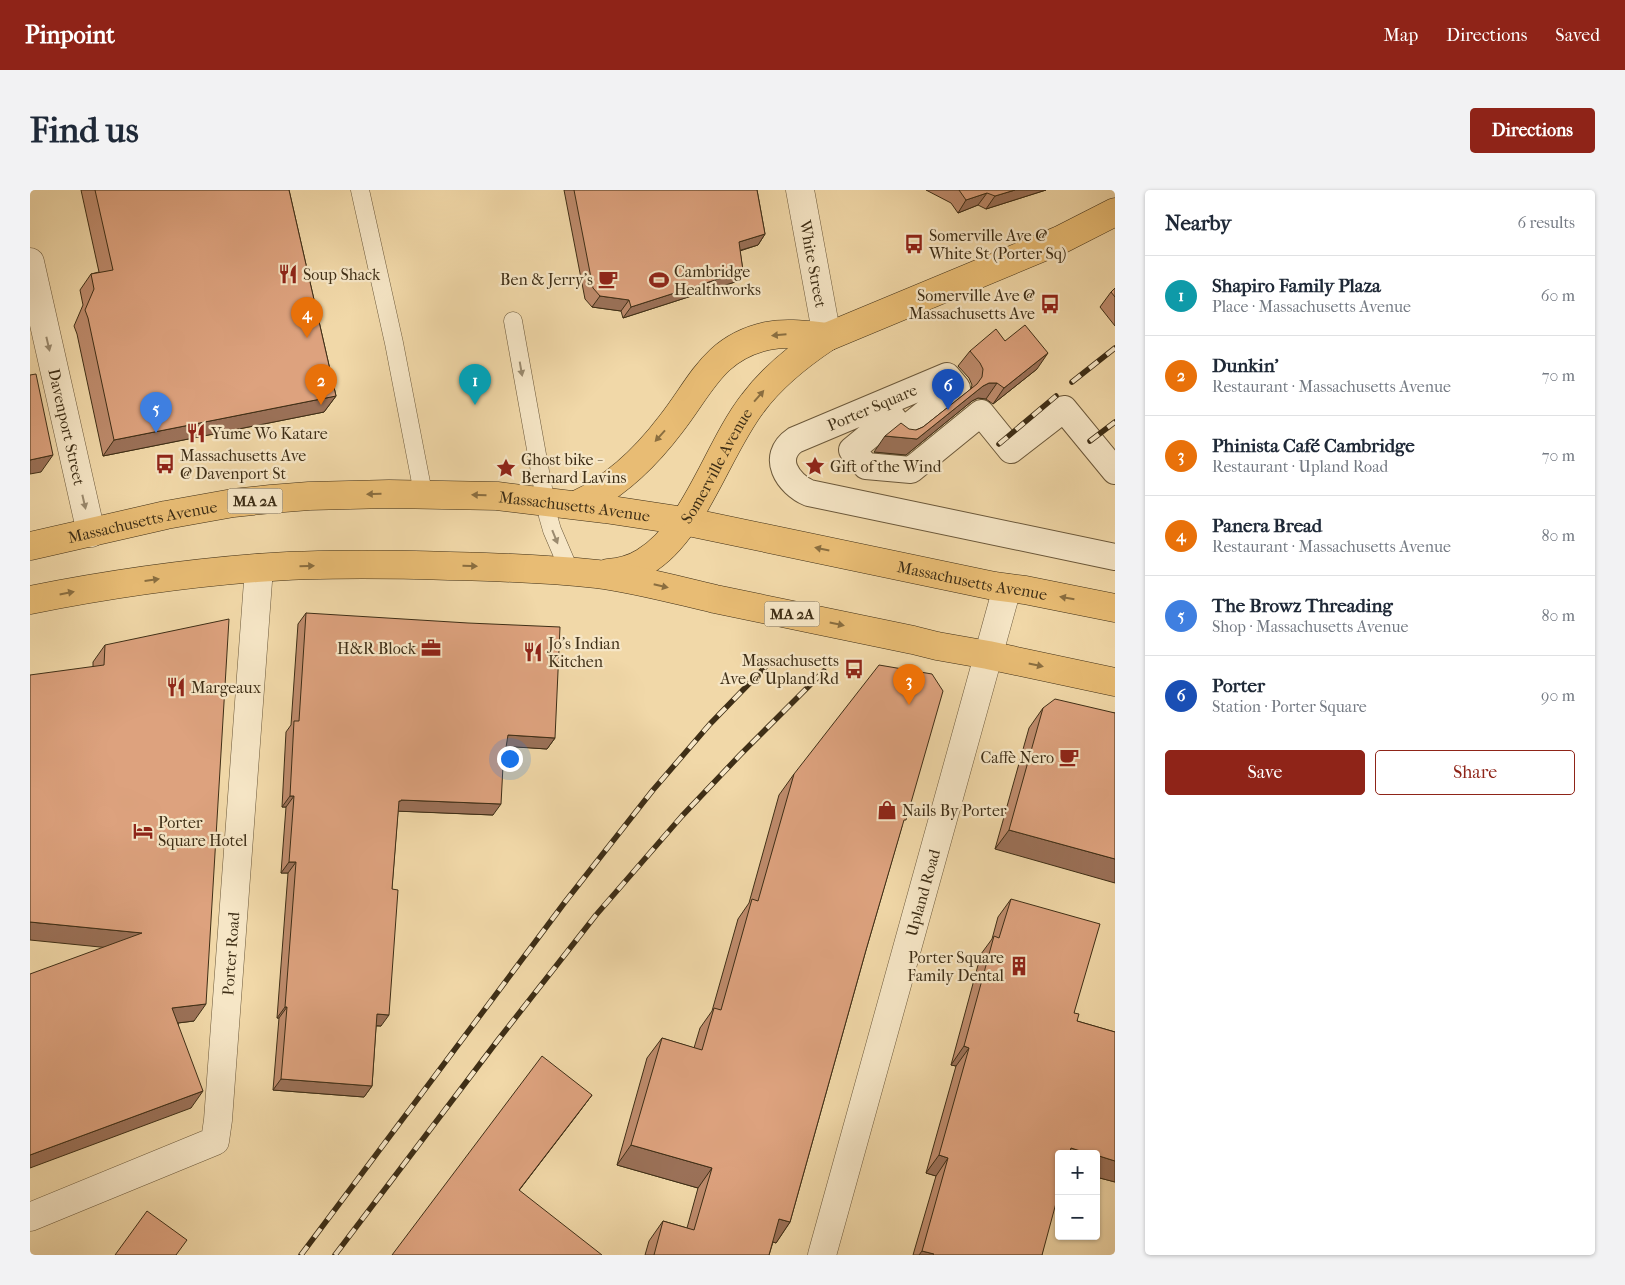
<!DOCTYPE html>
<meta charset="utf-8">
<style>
body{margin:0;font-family:"IM FELL French Canon",serif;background:#f2f2f3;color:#1f2937}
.controls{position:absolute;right:15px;bottom:15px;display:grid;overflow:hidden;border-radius:5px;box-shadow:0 1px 4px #0004}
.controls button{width:45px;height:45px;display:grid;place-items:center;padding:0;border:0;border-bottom:1px solid #e0e1e3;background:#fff;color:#1f2937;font:25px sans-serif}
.you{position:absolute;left:479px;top:568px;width:18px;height:18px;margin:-12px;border:4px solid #fff;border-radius:50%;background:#1a73e8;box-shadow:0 0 0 8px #1a73e833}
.badge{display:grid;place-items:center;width:32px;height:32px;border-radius:50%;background:#8f2418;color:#fff;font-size:16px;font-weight:700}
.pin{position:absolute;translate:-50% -41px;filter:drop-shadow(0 1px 2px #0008)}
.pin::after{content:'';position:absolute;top:26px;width:18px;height:15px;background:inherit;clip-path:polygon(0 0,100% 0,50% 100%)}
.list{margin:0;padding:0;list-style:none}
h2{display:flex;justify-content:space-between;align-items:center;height:65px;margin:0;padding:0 20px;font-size:21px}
h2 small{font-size:16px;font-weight:400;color:#747a83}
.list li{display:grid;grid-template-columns:32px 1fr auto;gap:15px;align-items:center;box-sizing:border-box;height:80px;padding:0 20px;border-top:1px solid #e0e1e3}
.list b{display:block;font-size:19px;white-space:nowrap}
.list p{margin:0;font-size:16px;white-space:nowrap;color:#747a83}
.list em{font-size:16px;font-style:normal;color:#747a83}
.actions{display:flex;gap:10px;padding:15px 20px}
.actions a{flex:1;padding:11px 0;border:1px solid #8f2418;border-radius:5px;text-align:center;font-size:18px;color:#8f2418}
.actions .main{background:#8f2418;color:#fff}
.map{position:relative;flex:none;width:1085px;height:1065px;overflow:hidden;border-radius:5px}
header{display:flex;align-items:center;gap:30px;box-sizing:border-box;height:70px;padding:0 25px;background:#8f2418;color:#fff}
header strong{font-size:24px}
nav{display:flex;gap:28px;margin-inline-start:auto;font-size:18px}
.intro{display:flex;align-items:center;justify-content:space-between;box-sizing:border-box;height:120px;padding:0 30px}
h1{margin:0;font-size:35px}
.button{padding:12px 22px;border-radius:5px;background:#8f2418;color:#fff;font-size:18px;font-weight:700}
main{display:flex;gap:30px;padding:0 30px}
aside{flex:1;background:#fff;border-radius:5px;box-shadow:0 1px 4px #0004}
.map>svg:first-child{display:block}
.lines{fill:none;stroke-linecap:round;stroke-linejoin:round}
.service-casing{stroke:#6b583a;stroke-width:19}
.pedestrian-casing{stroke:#6b583a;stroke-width:28}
.minor-casing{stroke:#6b583a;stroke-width:29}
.primary-casing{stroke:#3e2e16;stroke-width:29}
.service{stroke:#f6e6c6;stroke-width:18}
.pedestrian{stroke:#f6e6c6;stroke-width:26}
.minor{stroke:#f6e6c6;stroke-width:28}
.primary{stroke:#e8bc74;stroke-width:28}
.rail-casing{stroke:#3e2e16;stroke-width:5.5}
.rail{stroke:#f6e6c6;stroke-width:4;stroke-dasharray:11;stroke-linecap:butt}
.wall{fill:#be8b6c;stroke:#3e2e16}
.shaded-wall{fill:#9b7158;stroke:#3e2e16}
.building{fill:#dda27e;stroke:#3e2e16}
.oneway{fill:#8a6e40}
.oneway2{fill:#9a8a6e}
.labels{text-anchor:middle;stroke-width:4.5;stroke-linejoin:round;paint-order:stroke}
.shield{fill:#f6e6c6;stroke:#75654b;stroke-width:1}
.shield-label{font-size:15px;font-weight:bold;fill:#3e2e16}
.poi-label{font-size:16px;fill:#3e2e16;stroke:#f6e6c6;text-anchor:start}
.street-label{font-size:16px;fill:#3e2e16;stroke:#f6e6c6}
</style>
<header>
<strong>Pinpoint</strong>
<nav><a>Map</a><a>Directions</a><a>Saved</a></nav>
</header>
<div class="intro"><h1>Find us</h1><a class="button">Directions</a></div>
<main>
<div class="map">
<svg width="1085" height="1065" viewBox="0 0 1085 1065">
<rect width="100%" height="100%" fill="#f1d8a8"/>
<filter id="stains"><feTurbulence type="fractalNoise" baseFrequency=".004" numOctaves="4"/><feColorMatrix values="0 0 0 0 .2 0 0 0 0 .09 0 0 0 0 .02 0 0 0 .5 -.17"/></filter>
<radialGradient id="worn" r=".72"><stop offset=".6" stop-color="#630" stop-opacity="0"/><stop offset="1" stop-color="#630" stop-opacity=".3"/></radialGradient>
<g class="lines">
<defs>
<g id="service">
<path d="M 330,0 L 364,153 L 393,303"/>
<path d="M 483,131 L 518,326 L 522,340 L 540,382"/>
</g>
<path id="pedestrian" d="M 1085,281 L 1034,219 L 981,260 L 951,223 L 881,280 L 836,276 L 822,260 L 862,227 L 873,241 L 927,198 L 917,186 L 765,250 C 740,267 758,294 779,303 L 1085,367"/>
<g id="minor">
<path id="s1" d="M 770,0 L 797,147"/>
<path id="s2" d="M 0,72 L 61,343"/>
<path id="s3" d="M 0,1027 L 185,951 L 188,930 L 229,378"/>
<path id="s4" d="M 792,1065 L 977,398"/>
</g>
<g id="primary">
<path d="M 546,315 C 584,298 616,267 641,234 C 671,196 683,158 737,146 C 756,142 777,145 797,147"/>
<path id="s5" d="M 0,356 L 136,325 L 203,313 L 241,309 L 279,306 L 359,304 L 467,306 L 575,319 L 654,331 L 964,396 L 995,400 L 1085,418"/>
<path id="s6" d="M 578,383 C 590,382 603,379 614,372 C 665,342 687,259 723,213 C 743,186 770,165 797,147 L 1030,50 L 1085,22"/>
<path d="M 0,410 C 75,395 150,384 226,378 C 290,373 355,374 419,376 C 469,377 518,379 567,384 C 607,389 646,400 685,409 C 751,423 817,436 883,450 L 907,456 L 958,465 L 1085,492"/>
</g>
</defs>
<use href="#service" class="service-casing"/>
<use href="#pedestrian" class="pedestrian-casing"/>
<use href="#minor" class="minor-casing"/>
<use href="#primary" class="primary-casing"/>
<use href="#service" class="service"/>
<use href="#pedestrian" class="pedestrian"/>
<use href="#minor" class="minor"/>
<use href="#primary" class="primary"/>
<defs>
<g id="rail">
<path d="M 1042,192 L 1085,158"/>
<path d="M 1060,251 L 1085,232"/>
<path d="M 969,254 L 1026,206"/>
<path d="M 271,1065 L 535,712 L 623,600 L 680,534 L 741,471"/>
<path d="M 305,1065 L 468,850 L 566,725 L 652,626 L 710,565 L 794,481"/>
</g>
</defs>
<use href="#rail" class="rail-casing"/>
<use href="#rail" class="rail"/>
</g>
<g class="wall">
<path d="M 51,0 L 259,0 L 306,206 L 294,222 L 73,266 L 47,144 L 44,136 L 53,115 L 50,100 L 61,84 L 69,82 Z"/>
<path d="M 534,0 L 727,0 L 735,44 L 728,55 L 710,61 L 713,81 L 705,92 L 593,128 L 591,121 L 562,117 L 555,109 Z"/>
<path d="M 896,0 L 1016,0 L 956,19 L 948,15 L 928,23 L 921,13 Z"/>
<path d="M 1085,98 L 1085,136 L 1070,117 L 1081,102 Z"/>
<path d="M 975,151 L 1007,179 L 963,214 L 956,209 L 948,208 L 942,211 L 876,265 L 844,262 L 886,240 L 893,237 L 941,199 L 942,195 L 939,188 L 928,176 L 940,161 Z"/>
<path d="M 276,423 L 525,548 L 517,559 L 476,556 L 463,625 L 368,621 L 351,836 L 346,836 L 342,896 L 334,907 L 243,900 L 249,828 L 247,828 L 258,683 L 251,683 L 256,617 L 252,617 L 256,542 L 261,535 L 268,434 Z"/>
<path d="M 75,455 L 164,831 L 148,833 L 161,918 L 73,757 L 63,477 L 63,472 Z"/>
<path d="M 1013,518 L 1085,523 L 965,659 L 999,538 Z"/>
<path d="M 764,584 L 872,636 L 836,760 L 760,1032 L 746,1053 L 743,1052 L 739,1065 L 615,1065 L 619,1051 L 633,1031 L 657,1038 L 668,998 L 587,975 L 617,868 L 632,848 L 664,858 L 670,838 L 682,821 L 708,729 L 719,713 L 749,605 Z"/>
<path d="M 981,709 L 1044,823 L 1047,831 L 1085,842 L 1085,992 L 1066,987 L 1029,964 L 1012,1065 L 883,1065 L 906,986 L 896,983 L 926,876 L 921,875 L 951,764 L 962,749 L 968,727 Z"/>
</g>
<g class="shaded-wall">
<path d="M 985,0 L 1016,0 L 956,19 L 965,6 Z"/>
<path d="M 957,3 L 948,15 L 928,23 L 936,10 Z"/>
<path d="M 735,44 L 728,55 L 701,63 L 709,52 Z"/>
<path d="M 713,81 L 705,92 L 593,128 L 601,117 Z"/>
<path d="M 570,106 L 599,110 L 591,121 L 562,117 Z"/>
<path d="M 1018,163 L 1007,179 L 963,214 L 974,198 Z"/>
<path d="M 959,193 L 967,193 L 956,209 L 948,208 L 942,211 L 876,265 L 844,262 L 855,246 L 887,249 L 953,196 Z"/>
<path d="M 306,206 L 294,222 L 73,266 L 84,250 Z"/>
<path d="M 23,265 L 11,282 L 0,284 L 0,270 Z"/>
<path d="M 478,545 L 525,548 L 517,559 L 470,556 Z"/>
<path d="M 260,606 L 264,606 L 256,617 L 252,617 Z"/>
<path d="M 371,610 L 471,614 L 463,625 L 364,621 L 369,611 Z"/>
<path d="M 979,640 L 1085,669 L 1085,693 L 965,659 Z"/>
<path d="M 259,672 L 266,672 L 258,683 L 251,683 Z"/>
<path d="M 0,732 L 112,743 L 100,760 L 0,750 Z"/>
<path d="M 176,814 L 164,831 L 131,835 L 142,818 Z"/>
<path d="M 255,817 L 257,817 L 249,828 L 247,828 Z"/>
<path d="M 347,824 L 359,825 L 351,836 L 339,835 Z"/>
<path d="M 934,856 L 939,858 L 926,876 L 921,875 Z"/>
<path d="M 251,889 L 342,896 L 334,907 L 243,900 Z"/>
<path d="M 173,901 L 161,918 L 0,978 L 0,965 Z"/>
<path d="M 562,905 L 547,925 L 474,1020 L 489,1000 Z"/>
<path d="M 601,955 L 682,978 L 668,998 L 587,975 Z"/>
<path d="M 1041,958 L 1060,964 L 1037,964 Z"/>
<path d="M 909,965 L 918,968 L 906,986 L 896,983 Z"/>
<path d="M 1066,965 L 1085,971 L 1085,992 L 1066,987 Z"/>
<path d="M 749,1029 L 760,1032 L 746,1053 L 735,1049 Z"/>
<path d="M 892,1061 L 904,1064 L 903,1065 L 889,1065 Z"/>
</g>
<g class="building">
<path d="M 65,0 L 259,0 L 306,206 L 84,250 L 58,128 L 55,120 L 64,99 L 61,84 L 83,80 Z"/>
<path d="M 544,0 L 727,0 L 735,44 L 709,52 L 713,81 L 601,117 L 599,110 L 570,106 L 563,98 Z"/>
<path d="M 929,0 L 985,0 L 965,6 L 957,3 L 936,10 Z"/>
<path d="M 1085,98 L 1085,107 L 1081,102 Z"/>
<path d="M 995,135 L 1018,163 L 974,198 L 967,193 L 959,193 L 953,196 L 887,249 L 855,246 L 871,233 L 879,239 L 886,240 L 893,237 L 947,194 L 952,187 L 953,179 L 950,173 L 940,161 L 966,139 L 975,151 Z"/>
<path d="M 6,184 L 23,265 L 0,270 L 0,185 Z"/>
<path d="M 276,423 L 438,433 L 530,437 L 525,548 L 478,545 L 473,576 L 471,614 L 371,610 L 371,611 L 369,611 L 362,699 L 368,700 L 359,825 L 347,824 L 342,896 L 251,889 L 257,817 L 255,817 L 266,672 L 259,672 L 264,606 L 260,606 L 264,531 L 269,531 Z"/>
<path d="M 199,429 L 176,814 L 142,818 L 173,901 L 0,965 L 0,784 L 112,743 L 0,732 L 0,485 L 74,475 L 75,455 Z"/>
<path d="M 849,475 L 902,484 L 913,501 L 876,630 L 874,630 L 836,760 L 760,1032 L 749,1029 L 739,1065 L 624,1065 L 633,1031 L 664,1040 L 682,978 L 601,955 L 632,848 L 672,860 L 684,818 L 691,820 L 722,709 L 728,711 L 764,584 Z"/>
<path d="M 1025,509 L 1085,523 L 1085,669 L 979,640 L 1013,518 Z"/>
<path d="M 981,709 L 1070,734 L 1044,823 L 1049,824 L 1047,831 L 1085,842 L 1085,971 L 1066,965 L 1066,964 L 1060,964 L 1041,958 L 1039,964 L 1029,964 L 1029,1002 L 1012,1065 L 903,1065 L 904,1064 L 892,1061 L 918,968 L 909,965 L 939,858 L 934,856 L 964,746 L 969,748 Z"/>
<path d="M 512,866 L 562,905 L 489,1000 L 572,1065 L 362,1065 Z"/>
<path d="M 117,1021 L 157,1050 L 146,1065 L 147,1065 L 85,1065 Z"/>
</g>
<defs><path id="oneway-solid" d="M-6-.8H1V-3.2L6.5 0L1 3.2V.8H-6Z" transform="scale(1.25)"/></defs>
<g class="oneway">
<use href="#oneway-solid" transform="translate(749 145) rotate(175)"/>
<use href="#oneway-solid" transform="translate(729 206) rotate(-49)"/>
<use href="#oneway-solid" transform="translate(630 246) rotate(132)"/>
<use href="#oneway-solid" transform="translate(344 304) rotate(179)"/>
<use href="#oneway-solid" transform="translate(449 305) rotate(-178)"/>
<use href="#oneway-solid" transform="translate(792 359) rotate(-168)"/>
<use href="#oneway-solid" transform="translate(277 376) rotate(-2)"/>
<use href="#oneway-solid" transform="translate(440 376) rotate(1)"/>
<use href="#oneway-solid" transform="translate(122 390) rotate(-8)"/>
<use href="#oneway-solid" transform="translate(631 396) rotate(13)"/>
<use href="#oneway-solid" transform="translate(37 403) rotate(-11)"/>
<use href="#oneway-solid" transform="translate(1037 408) rotate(-170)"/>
<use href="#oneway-solid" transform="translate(807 434) rotate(12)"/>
<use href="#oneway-solid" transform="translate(1006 475) rotate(12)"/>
</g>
<g class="oneway2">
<use href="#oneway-solid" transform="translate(18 154) rotate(77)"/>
<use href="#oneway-solid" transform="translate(491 179) rotate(80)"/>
<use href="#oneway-solid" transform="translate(54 312) rotate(77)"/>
<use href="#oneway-solid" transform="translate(525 347) rotate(68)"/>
</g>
<defs>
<symbol id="bus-bare" viewBox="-9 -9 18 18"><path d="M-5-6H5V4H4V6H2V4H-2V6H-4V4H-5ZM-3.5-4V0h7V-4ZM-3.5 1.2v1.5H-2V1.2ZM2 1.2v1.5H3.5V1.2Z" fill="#8f2418" stroke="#f6e6c6" stroke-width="2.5" paint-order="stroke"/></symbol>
<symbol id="restaurant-bare" viewBox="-9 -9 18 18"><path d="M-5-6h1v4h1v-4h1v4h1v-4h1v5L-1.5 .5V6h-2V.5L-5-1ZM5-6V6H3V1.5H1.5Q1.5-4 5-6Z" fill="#8f2418" stroke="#f6e6c6" stroke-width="2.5" paint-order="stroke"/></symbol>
<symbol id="cafe-bare" viewBox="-9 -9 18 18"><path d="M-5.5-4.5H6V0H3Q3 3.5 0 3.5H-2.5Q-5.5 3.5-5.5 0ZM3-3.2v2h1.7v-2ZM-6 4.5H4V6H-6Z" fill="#8f2418" stroke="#f6e6c6" stroke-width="2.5" paint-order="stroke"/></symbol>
<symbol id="stadium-bare" viewBox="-9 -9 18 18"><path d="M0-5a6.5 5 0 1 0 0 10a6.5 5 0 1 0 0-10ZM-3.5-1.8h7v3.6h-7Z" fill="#8f2418" stroke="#f6e6c6" stroke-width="2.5" paint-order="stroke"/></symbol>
<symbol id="sight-bare" viewBox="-9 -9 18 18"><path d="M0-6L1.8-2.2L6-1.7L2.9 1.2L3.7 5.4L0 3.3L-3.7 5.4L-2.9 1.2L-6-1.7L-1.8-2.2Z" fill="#8f2418" stroke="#f6e6c6" stroke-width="2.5" paint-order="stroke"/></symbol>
<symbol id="office-bare" viewBox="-9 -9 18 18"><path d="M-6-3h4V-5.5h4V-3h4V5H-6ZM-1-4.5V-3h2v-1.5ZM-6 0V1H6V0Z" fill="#8f2418" stroke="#f6e6c6" stroke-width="2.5" paint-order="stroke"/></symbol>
<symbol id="shop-bare" viewBox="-9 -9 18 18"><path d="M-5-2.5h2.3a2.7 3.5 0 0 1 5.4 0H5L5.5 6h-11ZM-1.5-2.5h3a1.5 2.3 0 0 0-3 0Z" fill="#8f2418" stroke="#f6e6c6" stroke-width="2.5" paint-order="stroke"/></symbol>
<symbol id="hotel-bare" viewBox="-9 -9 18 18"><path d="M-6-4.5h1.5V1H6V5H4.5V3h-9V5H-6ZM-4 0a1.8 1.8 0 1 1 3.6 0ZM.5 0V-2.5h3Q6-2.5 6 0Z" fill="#8f2418" stroke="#f6e6c6" stroke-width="2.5" paint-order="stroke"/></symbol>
<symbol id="building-bare" viewBox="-9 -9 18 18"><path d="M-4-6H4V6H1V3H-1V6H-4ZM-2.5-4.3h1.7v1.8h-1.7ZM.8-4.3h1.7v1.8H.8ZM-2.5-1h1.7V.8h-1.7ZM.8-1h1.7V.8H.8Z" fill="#8f2418" stroke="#f6e6c6" stroke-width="2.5" paint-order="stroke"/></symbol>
</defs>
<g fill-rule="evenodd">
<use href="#bus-bare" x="870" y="40" width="28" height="28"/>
<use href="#restaurant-bare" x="244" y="70" width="28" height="28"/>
<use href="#cafe-bare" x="564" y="75" width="28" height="28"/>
<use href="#stadium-bare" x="615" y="76" width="28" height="28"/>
<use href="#bus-bare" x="1006" y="100" width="28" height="28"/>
<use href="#restaurant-bare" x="152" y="229" width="28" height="28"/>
<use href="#bus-bare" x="121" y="260" width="28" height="28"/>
<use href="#sight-bare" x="771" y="262" width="28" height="28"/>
<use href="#sight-bare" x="462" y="264" width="28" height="28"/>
<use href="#office-bare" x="387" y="444" width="28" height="28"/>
<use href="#restaurant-bare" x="489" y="448" width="28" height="28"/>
<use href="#bus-bare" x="810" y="465" width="28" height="28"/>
<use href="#restaurant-bare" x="132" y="483" width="28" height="28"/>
<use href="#cafe-bare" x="1025" y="553" width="28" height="28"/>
<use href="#shop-bare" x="843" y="606" width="28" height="28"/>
<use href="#hotel-bare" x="99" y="627" width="28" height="28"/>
<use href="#building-bare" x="975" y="762" width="28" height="28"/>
</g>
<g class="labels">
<g class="shield">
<rect x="197.5" y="298.5" width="55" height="25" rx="4"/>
<rect x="734.5" y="411.5" width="55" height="25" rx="4"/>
</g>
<g class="shield-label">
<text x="225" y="316">MA 2A</text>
<text x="762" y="429">MA 2A</text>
</g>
<g class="poi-label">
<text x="899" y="51">Somerville Ave @<tspan x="899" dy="18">White St (Porter Sq)</tspan></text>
<text x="644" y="87">Cambridge<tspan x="644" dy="18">Healthworks</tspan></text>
<text x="273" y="90">Soup Shack</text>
<text x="563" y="95" text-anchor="end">Ben &amp; Jerry's</text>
<text x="1005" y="111" text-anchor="end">Somerville Ave @<tspan x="1005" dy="18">Massachusetts Ave</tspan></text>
<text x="181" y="249">Yume Wo Katare</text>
<text x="150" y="271">Massachusetts Ave<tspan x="150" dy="18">@ Davenport St</tspan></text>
<text x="491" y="275">Ghost bike -<tspan x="491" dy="18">Bernard Lavins</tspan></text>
<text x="800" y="282">Gift of the Wind</text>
<text x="518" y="459">Jo's Indian<tspan x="518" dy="18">Kitchen</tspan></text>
<text x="386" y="464" text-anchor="end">H&amp;R Block</text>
<text x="809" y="476" text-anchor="end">Massachusetts<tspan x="809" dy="18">Ave @ Upland Rd</tspan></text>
<text x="161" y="503">Margeaux</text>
<text x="1024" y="573" text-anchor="end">Caffè Nero</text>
<text x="872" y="626">Nails By Porter</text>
<text x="128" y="638">Porter<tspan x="128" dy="18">Square Hotel</tspan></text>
<text x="974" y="773" text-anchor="end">Porter Square<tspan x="974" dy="18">Family Dental</tspan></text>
</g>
<g class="street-label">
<text dy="6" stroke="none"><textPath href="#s1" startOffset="75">White Street</textPath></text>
<text transform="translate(842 217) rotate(-23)" y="6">Porter Square</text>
<text dy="6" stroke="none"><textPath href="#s2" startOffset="169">Davenport Street</textPath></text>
<text dy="6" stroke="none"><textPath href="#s6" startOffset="160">Somerville Avenue</textPath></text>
<text dy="6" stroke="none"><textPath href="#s5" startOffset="550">Massachusetts Avenue</textPath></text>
<text dy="6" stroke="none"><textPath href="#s5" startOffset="115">Massachusetts Avenue</textPath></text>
<text dy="6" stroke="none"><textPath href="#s5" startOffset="955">Massachusetts Avenue</textPath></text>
<text dy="6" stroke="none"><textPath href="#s4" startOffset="376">Upland Road</textPath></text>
<text dy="6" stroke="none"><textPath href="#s3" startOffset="388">Porter Road</textPath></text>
</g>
</g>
<rect width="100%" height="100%" filter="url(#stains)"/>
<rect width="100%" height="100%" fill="url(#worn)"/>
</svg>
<div class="controls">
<button>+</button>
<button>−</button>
</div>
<div class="you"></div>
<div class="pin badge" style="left:445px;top:215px;background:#0f9aa8">1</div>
<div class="pin badge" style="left:291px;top:215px;background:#e8710a">2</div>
<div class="pin badge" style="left:879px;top:515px;background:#e8710a">3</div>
<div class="pin badge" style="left:277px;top:148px;background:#e8710a">4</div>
<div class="pin badge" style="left:126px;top:243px;background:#3f7fe0">5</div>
<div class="pin badge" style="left:918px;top:220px;background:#1a4fb4">6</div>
</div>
<aside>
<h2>Nearby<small>6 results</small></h2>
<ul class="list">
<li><span class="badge" style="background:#0f9aa8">1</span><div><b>Shapiro Family Plaza</b><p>Place · Massachusetts Avenue</p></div><em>60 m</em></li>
<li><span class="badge" style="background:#e8710a">2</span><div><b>Dunkin'</b><p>Restaurant · Massachusetts Avenue</p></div><em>70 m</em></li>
<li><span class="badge" style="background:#e8710a">3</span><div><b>Phinista Café Cambridge</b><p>Restaurant · Upland Road</p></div><em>70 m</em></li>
<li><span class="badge" style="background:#e8710a">4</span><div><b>Panera Bread</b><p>Restaurant · Massachusetts Avenue</p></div><em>80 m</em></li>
<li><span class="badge" style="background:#3f7fe0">5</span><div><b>The Browz Threading</b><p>Shop · Massachusetts Avenue</p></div><em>80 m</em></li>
<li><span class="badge" style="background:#1a4fb4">6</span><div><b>Porter</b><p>Station · Porter Square</p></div><em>90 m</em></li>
</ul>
<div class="actions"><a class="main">Save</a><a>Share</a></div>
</aside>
</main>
